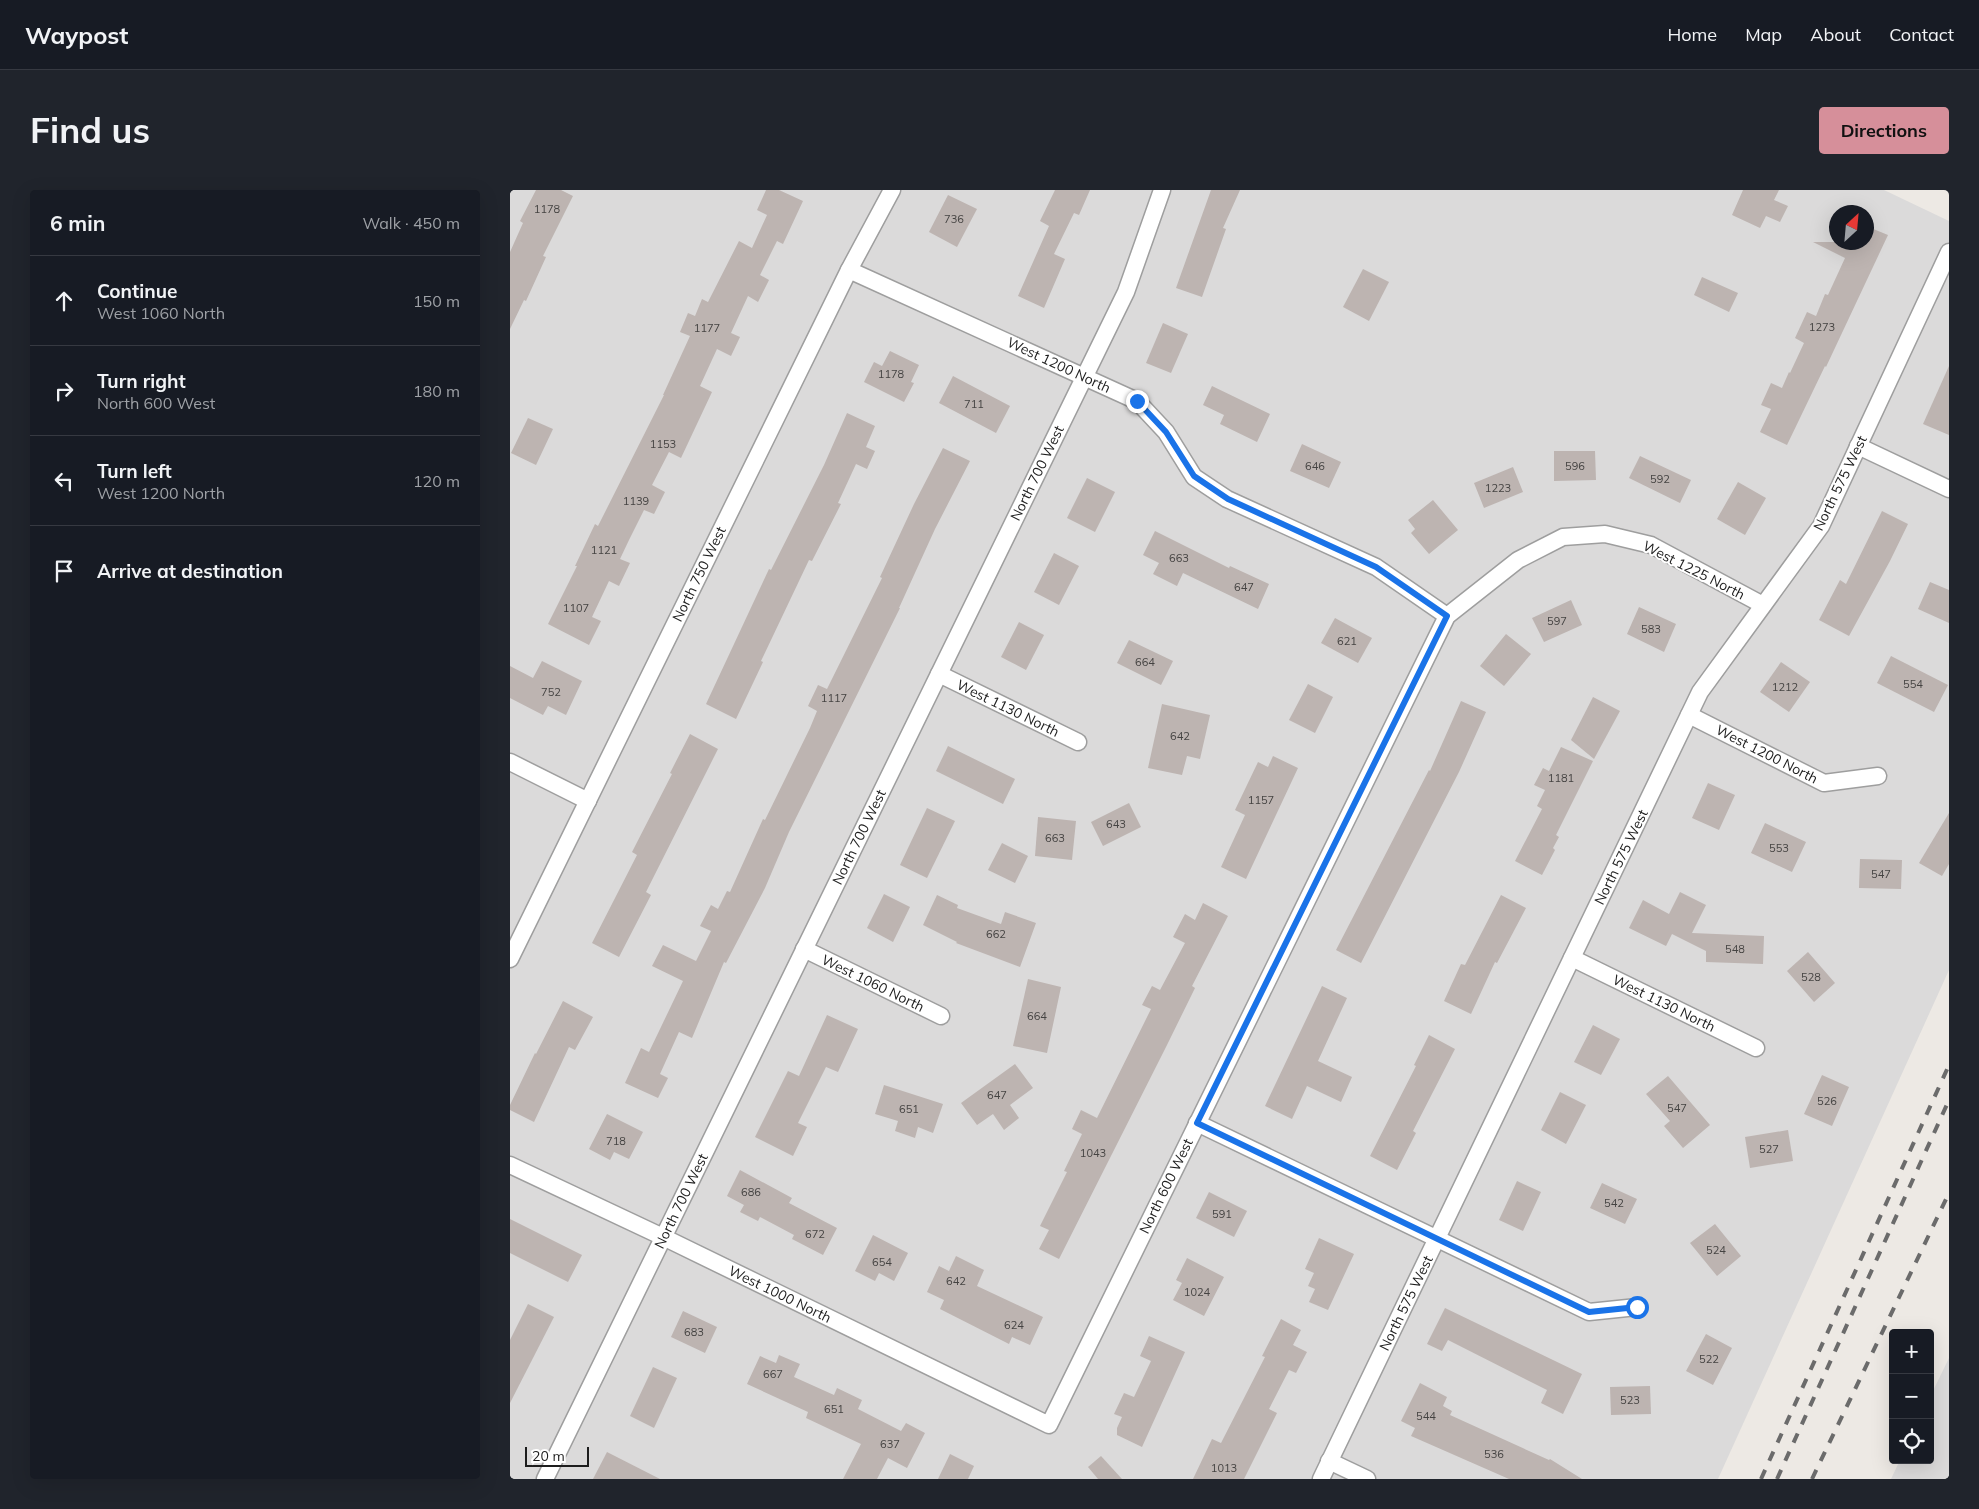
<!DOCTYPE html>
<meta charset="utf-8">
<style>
body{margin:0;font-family:Mulish,sans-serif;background:#20242c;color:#f1f3f6}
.controls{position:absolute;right:15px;bottom:15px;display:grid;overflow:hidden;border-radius:5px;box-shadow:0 5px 20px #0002}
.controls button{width:45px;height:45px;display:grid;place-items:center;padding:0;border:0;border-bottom:1px solid #363941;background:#171b24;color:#f1f3f6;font:25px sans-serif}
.compass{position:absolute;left:1319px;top:15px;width:45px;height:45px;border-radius:50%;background:#171b24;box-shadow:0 5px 20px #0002;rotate:26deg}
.scale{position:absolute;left:15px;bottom:12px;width:64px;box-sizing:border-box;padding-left:5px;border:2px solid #1d1d1d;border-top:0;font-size:14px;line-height:18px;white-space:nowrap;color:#1d1d1d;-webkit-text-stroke:4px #fff;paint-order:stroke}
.stop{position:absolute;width:15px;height:15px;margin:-11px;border:4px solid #1a73e8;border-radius:50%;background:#fff}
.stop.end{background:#1a73e8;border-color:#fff;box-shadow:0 1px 5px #0008}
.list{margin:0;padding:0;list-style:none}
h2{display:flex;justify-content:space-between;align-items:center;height:65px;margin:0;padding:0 20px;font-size:21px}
h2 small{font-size:16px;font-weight:400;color:#9ea1a6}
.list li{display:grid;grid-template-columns:32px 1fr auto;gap:15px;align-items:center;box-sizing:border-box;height:90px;padding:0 20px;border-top:1px solid #363941}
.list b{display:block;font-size:19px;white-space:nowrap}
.list p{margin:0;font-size:16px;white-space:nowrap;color:#9ea1a6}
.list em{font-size:16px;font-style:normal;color:#9ea1a6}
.icon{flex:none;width:28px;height:28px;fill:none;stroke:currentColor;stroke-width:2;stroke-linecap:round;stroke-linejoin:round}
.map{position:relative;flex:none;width:1439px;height:1289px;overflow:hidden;border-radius:5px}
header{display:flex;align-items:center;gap:30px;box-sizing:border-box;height:70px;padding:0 25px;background:#171b24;border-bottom:1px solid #363941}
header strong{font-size:24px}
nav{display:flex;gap:28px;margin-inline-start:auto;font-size:18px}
.intro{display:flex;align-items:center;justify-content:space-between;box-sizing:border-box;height:120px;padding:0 30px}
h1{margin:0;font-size:35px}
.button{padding:12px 22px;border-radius:5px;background:#d68f9a;color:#111;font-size:18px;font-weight:700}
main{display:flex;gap:30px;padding:0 30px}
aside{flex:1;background:#171b24;border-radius:5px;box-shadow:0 5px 20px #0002}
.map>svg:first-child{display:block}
.residential{fill:#dbdada;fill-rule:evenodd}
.building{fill:#bdb4b1}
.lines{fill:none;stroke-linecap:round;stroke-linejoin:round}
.street-casing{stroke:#9e9e9e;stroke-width:19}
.street{stroke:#fff;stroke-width:16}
.rail{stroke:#6b6b6b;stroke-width:4;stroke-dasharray:10 10;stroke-linecap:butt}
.route{stroke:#1a73e8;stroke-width:6}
.labels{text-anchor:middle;stroke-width:4;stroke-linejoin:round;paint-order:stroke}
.number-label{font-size:11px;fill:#454342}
.street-label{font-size:14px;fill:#1d1d1d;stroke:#fff}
</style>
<header>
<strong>Waypost</strong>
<nav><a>Home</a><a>Map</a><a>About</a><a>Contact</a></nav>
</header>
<div class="intro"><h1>Find us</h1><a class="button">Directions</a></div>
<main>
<aside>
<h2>6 min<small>Walk · 450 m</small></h2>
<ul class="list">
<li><svg class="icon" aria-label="ahead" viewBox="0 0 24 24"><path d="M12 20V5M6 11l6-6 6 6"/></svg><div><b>Continue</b><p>West 1060 North</p></div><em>150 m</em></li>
<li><svg class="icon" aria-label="right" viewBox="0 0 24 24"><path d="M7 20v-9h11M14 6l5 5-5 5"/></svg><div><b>Turn right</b><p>North 600 West</p></div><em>180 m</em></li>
<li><svg class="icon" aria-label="left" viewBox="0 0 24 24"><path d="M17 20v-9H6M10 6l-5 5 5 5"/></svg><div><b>Turn left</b><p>West 1200 North</p></div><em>120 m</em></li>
<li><svg class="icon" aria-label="arrive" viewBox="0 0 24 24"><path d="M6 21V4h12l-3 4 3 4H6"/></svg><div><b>Arrive at destination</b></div></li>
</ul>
</aside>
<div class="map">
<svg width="1439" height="1289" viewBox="0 0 1439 1289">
<rect width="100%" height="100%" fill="#ede9e4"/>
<g class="residential">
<path d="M 0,0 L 1374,0 L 1439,31 L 1439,780 L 1208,1289 L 0,1289 ZM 1326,22 L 1356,22 L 1356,52 L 1326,52 Z"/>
<path d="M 1439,1168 L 1439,1289 L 1381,1289 L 1390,1270 L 1420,1270 L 1420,1207 Z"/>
</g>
<g class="building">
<path d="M 26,0 L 51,0 L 63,6 L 33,66 L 36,67 L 16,111 L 14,110 L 0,139 L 0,62 L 13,33 L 10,31 Z"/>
<path d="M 256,0 L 269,0 L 293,11 L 273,54 L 267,51 L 250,85 L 259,90 L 248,112 L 238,106 L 221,143 L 230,147 L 221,166 L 207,159 L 190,196 L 202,202 L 171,268 L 159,262 L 142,295 L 155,302 L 144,324 L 134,320 L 119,350 L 110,369 L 120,373 L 109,396 L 99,391 L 82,427 L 91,431 L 79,455 L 38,434 L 67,376 L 65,376 L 85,334 L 88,336 L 154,205 L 153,205 L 180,146 L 170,142 L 178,123 L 185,126 L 192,109 L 198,112 L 229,51 L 242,58 L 257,25 L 247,20 Z"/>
<path d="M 545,0 L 580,0 L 569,25 L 564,23 L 544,64 L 555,69 L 534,118 L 508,106 L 539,36 L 530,31 Z"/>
<path d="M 701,0 L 730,0 L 713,38 L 716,39 L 692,107 L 666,98 Z"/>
<path d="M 1233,0 L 1269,0 L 1264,10 L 1278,16 L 1270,32 L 1256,26 L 1250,38 L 1222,25 Z"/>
<path d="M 438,5 L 467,19 L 447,57 L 419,42 Z"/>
<path d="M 1356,36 L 1378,45 L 1316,177 L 1315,176 L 1277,255 L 1250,242 L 1261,219 L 1251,215 L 1261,193 L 1272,198 L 1279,182 L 1280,183 L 1294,153 L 1285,148 L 1297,122 L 1306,126 L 1315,104 L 1318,105 L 1335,68 L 1303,52 L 1356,52 Z"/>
<path d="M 853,79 L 879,92 L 859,131 L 833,117 Z"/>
<path d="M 1192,87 L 1228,103 L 1219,122 L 1184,105 Z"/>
<path d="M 653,133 L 678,144 L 661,183 L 636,173 Z"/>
<path d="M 380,161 L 409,175 L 401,192 L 404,193 L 394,212 L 354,192 L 364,172 L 372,176 Z"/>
<path d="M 1439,176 L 1439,245 L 1413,234 Z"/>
<path d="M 443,186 L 500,216 L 486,243 L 429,213 Z"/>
<path d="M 702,196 L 760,224 L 747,252 L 710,234 L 714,225 L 693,215 Z"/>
<path d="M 337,223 L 365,236 L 356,257 L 365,261 L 357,279 L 346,274 L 328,313 L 331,314 L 302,371 L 299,370 L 251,471 L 253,472 L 226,529 L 196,514 L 259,379 L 261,380 L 314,275 Z"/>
<path d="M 18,228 L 43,239 L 26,275 L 1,263 Z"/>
<path d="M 792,254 L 831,272 L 819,298 L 780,281 Z"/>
<path d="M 433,258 L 460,271 L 425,339 L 389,418 L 390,418 L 279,642 L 255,698 L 216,773 L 214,772 L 182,848 L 169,842 L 150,884 L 158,888 L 148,908 L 115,893 L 131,858 L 139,862 L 173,791 L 142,776 L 153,755 L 186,771 L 201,741 L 190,736 L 201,715 L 208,719 L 217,701 L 220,702 L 253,629 L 255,630 L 300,538 L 307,521 L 298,516 L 308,495 L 317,499 L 372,388 L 370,387 L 404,314 Z"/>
<path d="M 1044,261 L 1085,261 L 1086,290 L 1044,291 Z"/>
<path d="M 1130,266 L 1181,290 L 1170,313 L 1119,288 Z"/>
<path d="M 1003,277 L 1013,302 L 974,318 L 964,293 Z"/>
<path d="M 577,288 L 605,302 L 585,342 L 557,328 Z"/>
<path d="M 1228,292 L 1256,308 L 1235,345 L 1207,329 Z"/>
<path d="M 923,310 L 948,340 L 919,364 L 901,343 L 905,339 L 898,330 Z"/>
<path d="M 1372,321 L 1398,334 L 1380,371 L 1339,446 L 1309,430 L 1330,390 L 1336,394 Z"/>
<path d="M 645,341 L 719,378 L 720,376 L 759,394 L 748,419 L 673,383 L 667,396 L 643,384 L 649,373 L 633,365 Z"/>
<path d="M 544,363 L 569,376 L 549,415 L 524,402 Z"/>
<path d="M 1420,392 L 1439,400 L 1439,433 L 1408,419 Z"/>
<path d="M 1061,410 L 1072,435 L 1034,452 L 1022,428 Z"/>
<path d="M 1129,417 L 1166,434 L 1154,462 L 1117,444 Z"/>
<path d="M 825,428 L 862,448 L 848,473 L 811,453 Z"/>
<path d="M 509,432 L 534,445 L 516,480 L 491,467 Z"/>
<path d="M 996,444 L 1021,464 L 994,496 L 970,476 Z"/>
<path d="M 619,450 L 663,471 L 651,495 L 607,473 Z"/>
<path d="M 1381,466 L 1438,495 L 1424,522 L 1367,493 Z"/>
<path d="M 32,471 L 72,491 L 56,525 L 38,516 L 33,525 L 0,508 L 0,476 L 23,488 Z"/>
<path d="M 1271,472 L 1300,492 L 1279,522 L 1250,502 Z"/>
<path d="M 798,494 L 823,507 L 805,543 L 779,530 Z"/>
<path d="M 1083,507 L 1110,521 L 1084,569 L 1061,550 Z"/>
<path d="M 951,511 L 976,522 L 949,582 L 851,773 L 826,760 L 919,580 L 920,581 Z"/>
<path d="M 652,514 L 700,525 L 690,569 L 677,566 L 672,585 L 638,578 Z"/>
<path d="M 180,544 L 208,559 L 136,702 L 141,705 L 109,767 L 82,753 L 127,665 L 122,662 L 162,584 L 160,583 Z"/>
<path d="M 438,556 L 505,589 L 493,614 L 426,581 Z"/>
<path d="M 1051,557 L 1083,571 L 1046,645 L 1049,647 L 1043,658 L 1045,660 L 1032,685 L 1005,671 L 1032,619 L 1027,616 L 1035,600 L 1024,595 L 1033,578 L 1039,581 Z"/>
<path d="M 763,566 L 788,578 L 736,689 L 711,677 L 735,625 L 725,620 L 748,572 L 758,577 Z"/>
<path d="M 1198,593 L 1225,605 L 1209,640 L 1182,628 Z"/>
<path d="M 619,613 L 631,637 L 593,656 L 581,632 Z"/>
<path d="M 417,618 L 445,631 L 417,688 L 390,675 Z"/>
<path d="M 1439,623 L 1439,674 L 1432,686 L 1409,673 Z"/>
<path d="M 528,627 L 566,631 L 562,670 L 525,666 Z"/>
<path d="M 1255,633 L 1296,652 L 1282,682 L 1241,663 Z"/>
<path d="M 492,653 L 518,666 L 505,693 L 478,680 Z"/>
<path d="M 1350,669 L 1392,670 L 1391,699 L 1349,698 Z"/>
<path d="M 1170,702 L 1196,715 L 1182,743 L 1254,746 L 1253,774 L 1196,772 L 1196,761 L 1162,744 L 1156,756 L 1119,738 L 1133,710 L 1159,724 Z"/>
<path d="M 374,704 L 400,717 L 383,752 L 357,738 Z"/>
<path d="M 427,705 L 448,715 L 447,718 L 491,734 L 495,722 L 526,733 L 510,777 L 446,753 L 447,752 L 413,735 Z"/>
<path d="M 991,705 L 1016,718 L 987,773 L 985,772 L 961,824 L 934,811 L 951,774 L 955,775 Z"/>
<path d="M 693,713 L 718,726 L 682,796 L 685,798 L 656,857 L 549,1069 L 529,1059 L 539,1040 L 530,1036 L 557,982 L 554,981 L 572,944 L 562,939 L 571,920 L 587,928 L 641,819 L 632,815 L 642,796 L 650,800 L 675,753 L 663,747 L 675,724 L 685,730 Z"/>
<path d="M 1298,762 L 1325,793 L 1304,812 L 1277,781 Z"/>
<path d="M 518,789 L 551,797 L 537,863 L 503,856 Z"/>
<path d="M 812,796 L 837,808 L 808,871 L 842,887 L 831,912 L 797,896 L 782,929 L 755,916 Z"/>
<path d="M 53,811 L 83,827 L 65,860 L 59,857 L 24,932 L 0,920 L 0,915 L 25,863 L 26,864 Z"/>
<path d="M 317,825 L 348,839 L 328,882 L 316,877 L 288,933 L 297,937 L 283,966 L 245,947 L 278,881 L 289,886 Z"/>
<path d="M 1083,835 L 1110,849 L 1091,885 L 1064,872 Z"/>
<path d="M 919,845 L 945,859 L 903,941 L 906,943 L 887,980 L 860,966 L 906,876 L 904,875 Z"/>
<path d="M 505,874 L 523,898 L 500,915 L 509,928 L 494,940 L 483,924 L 467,935 L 451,913 Z"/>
<path d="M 1312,885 L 1339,897 L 1322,936 L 1294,924 Z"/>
<path d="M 1158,886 L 1200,935 L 1173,958 L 1154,936 L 1160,931 L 1136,904 Z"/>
<path d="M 374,895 L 433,914 L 423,943 L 408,937 L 405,948 L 385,941 L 388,931 L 365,924 Z"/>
<path d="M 1050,902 L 1076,915 L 1056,954 L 1031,940 Z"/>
<path d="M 97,924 L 133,942 L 119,969 L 104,962 L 100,970 L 79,959 Z"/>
<path d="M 1278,940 L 1283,971 L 1240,978 L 1235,947 Z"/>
<path d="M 230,980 L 282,1008 L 279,1013 L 327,1038 L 313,1065 L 282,1049 L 284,1045 L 250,1027 L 248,1031 L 230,1022 L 234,1015 L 217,1006 Z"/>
<path d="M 1007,991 L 1031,1002 L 1013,1041 L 989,1030 Z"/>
<path d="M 1092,993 L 1127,1009 L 1115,1034 L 1080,1018 Z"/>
<path d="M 699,1002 L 737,1021 L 724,1047 L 686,1028 Z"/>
<path d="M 0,1029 L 72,1065 L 58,1092 L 0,1063 Z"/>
<path d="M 1205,1034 L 1231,1066 L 1207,1086 L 1180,1053 Z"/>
<path d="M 363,1045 L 398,1063 L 384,1091 L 369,1083 L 365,1091 L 345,1081 Z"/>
<path d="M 809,1048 L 844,1064 L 818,1120 L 799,1112 L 805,1099 L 798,1096 L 804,1083 L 795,1079 Z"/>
<path d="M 446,1066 L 474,1080 L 467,1096 L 533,1127 L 520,1155 L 502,1147 L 499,1154 L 430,1119 L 434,1110 L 417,1102 L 429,1076 L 439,1081 Z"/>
<path d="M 677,1068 L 714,1087 L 694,1126 L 663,1110 L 672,1093 L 666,1090 Z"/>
<path d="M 18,1114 L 44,1127 L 0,1213 L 0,1150 Z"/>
<path d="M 935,1118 L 1072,1184 L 1053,1224 L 1031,1213 L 1037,1200 L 938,1150 L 932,1161 L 917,1154 Z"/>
<path d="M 173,1121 L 207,1137 L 195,1163 L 161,1147 Z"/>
<path d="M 771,1129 L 791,1140 L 783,1155 L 797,1162 L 786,1183 L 779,1180 L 759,1219 L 767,1223 L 734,1289 L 683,1289 L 702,1249 L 711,1253 L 755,1167 L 752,1166 Z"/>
<path d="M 1196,1144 L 1222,1158 L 1203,1195 L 1176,1181 Z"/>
<path d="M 639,1146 L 675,1162 L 632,1257 L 607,1245 L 607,1238 L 612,1227 L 604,1224 L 614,1203 L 624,1207 L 641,1171 L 630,1166 Z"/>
<path d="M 269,1165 L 290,1174 L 284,1187 L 324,1205 L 327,1198 L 352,1210 L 348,1219 L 391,1241 L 396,1233 L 415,1243 L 397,1278 L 378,1268 L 367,1289 L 333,1289 L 351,1254 L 296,1228 L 298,1222 L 237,1194 L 250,1166 L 266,1173 Z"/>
<path d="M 143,1177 L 167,1188 L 144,1238 L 120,1226 Z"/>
<path d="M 910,1193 L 937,1207 L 933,1216 L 942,1221 L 940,1225 L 1039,1270 L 1040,1269 L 1072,1289 L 999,1289 L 901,1246 L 905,1238 L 891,1231 Z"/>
<path d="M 1140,1196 L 1141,1224 L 1101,1225 L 1100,1197 Z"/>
<path d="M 97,1262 L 150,1289 L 83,1289 Z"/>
<path d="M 440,1264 L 464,1276 L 458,1289 L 428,1289 Z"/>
<path d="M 591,1266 L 612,1289 L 588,1289 L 578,1277 Z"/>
</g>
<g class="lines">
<defs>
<g id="street">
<path d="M 339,80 L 627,211 L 656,242 L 684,287 L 717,309 L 866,377 L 937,426"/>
<path d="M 1348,256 L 1439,299"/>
<path d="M 429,484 L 568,552"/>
<path d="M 1179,525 L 1314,593 L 1368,586"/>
<path d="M 0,572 L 78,611"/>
<path d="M 294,759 L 431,826"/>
<path d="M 1062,768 L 1246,858"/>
<path d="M 0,769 L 339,80 L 382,0"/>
<path d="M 687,933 L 1079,1122 L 1127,1117"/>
<path d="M 0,975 L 153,1047 L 539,1235 L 937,426 L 1008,370 L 1053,347 L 1095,344 L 1141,355 L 1253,415"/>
<path d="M 819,1271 L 857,1289"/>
<path d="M 35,1289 L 616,102 L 652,0"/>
<path d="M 811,1289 L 1190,502 L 1311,336 L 1439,62"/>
</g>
</defs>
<use href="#street" class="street-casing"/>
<use href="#street" class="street"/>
<g class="rail">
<path d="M 1251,1289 L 1439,875"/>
<path d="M 1267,1289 L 1439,910"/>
<path d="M 1302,1289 L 1439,1003"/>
</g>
</g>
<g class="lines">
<path class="route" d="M 627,211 L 656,242 L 684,286 L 718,309 L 866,377 L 937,426 L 687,933 L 1079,1122 L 1127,1117"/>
</g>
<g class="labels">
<g class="number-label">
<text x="37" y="23">1178</text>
<text x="444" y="33">736</text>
<text x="1312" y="141">1273</text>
<text x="197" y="142">1177</text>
<text x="381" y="188">1178</text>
<text x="464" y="218">711</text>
<text x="153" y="258">1153</text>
<text x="805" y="280">646</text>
<text x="1065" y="280">596</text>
<text x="1150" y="293">592</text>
<text x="988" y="302">1223</text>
<text x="126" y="315">1139</text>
<text x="94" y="364">1121</text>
<text x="669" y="372">663</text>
<text x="734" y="401">647</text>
<text x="66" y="422">1107</text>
<text x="1047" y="435">597</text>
<text x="1141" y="443">583</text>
<text x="837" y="455">621</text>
<text x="635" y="476">664</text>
<text x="1403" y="498">554</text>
<text x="1275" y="501">1212</text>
<text x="41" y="506">752</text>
<text x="324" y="512">1117</text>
<text x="670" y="550">642</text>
<text x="1051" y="592">1181</text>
<text x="751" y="614">1157</text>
<text x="606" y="638">643</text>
<text x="545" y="652">663</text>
<text x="1269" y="662">553</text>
<text x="1371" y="688">547</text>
<text x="486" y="748">662</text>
<text x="1225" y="763">548</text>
<text x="1301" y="791">528</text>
<text x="527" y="830">664</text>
<text x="487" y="909">647</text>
<text x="1317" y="915">526</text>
<text x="1167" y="922">547</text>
<text x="399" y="923">651</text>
<text x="106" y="955">718</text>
<text x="1259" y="963">527</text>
<text x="583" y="967">1043</text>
<text x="241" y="1006">686</text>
<text x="1104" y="1017">542</text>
<text x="712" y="1028">591</text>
<text x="305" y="1048">672</text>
<text x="1206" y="1064">524</text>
<text x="372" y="1076">654</text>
<text x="446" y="1095">642</text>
<text x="687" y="1106">1024</text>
<text x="504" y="1139">624</text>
<text x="184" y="1146">683</text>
<text x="1199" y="1173">522</text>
<text x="263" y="1188">667</text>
<text x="1120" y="1214">523</text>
<text x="324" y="1223">651</text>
<text x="916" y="1230">544</text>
<text x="380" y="1258">637</text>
<text x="984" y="1268">536</text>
<text x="714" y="1282">1013</text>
</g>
<g class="street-label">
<text transform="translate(549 175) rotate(25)" y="5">West 1200 North</text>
<text transform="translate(527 283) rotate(-64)" y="5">North 700 West</text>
<text transform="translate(1330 293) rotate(-64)" y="5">North 575 West</text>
<text transform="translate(1184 380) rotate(27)" y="5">West 1225 North</text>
<text transform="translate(189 384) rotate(-64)" y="5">North 750 West</text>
<text transform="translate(498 518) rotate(26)" y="5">West 1130 North</text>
<text transform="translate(1257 564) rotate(27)" y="5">West 1200 North</text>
<text transform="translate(349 647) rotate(-64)" y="5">North 700 West</text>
<text transform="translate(1111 667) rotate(-64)" y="5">North 575 West</text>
<text transform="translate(363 793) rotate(26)" y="5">West 1060 North</text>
<text transform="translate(1154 813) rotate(26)" y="5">West 1130 North</text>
<text transform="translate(656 996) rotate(-64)" y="5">North 600 West</text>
<text transform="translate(171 1011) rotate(-64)" y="5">North 700 West</text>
<text transform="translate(270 1104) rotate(26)" y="5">West 1000 North</text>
<text transform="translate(896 1113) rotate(-64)" y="5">North 575 West</text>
</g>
</g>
</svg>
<div class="controls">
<button>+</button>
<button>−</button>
<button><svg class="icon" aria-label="locate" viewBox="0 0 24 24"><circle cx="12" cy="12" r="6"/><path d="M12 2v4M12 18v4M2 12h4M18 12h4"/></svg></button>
</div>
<svg class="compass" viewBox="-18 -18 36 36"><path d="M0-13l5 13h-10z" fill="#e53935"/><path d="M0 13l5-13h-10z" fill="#9ea1a6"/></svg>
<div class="scale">20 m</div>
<div class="stop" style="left:1127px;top:1117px"></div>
<div class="stop end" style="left:627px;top:211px"></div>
</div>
</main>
